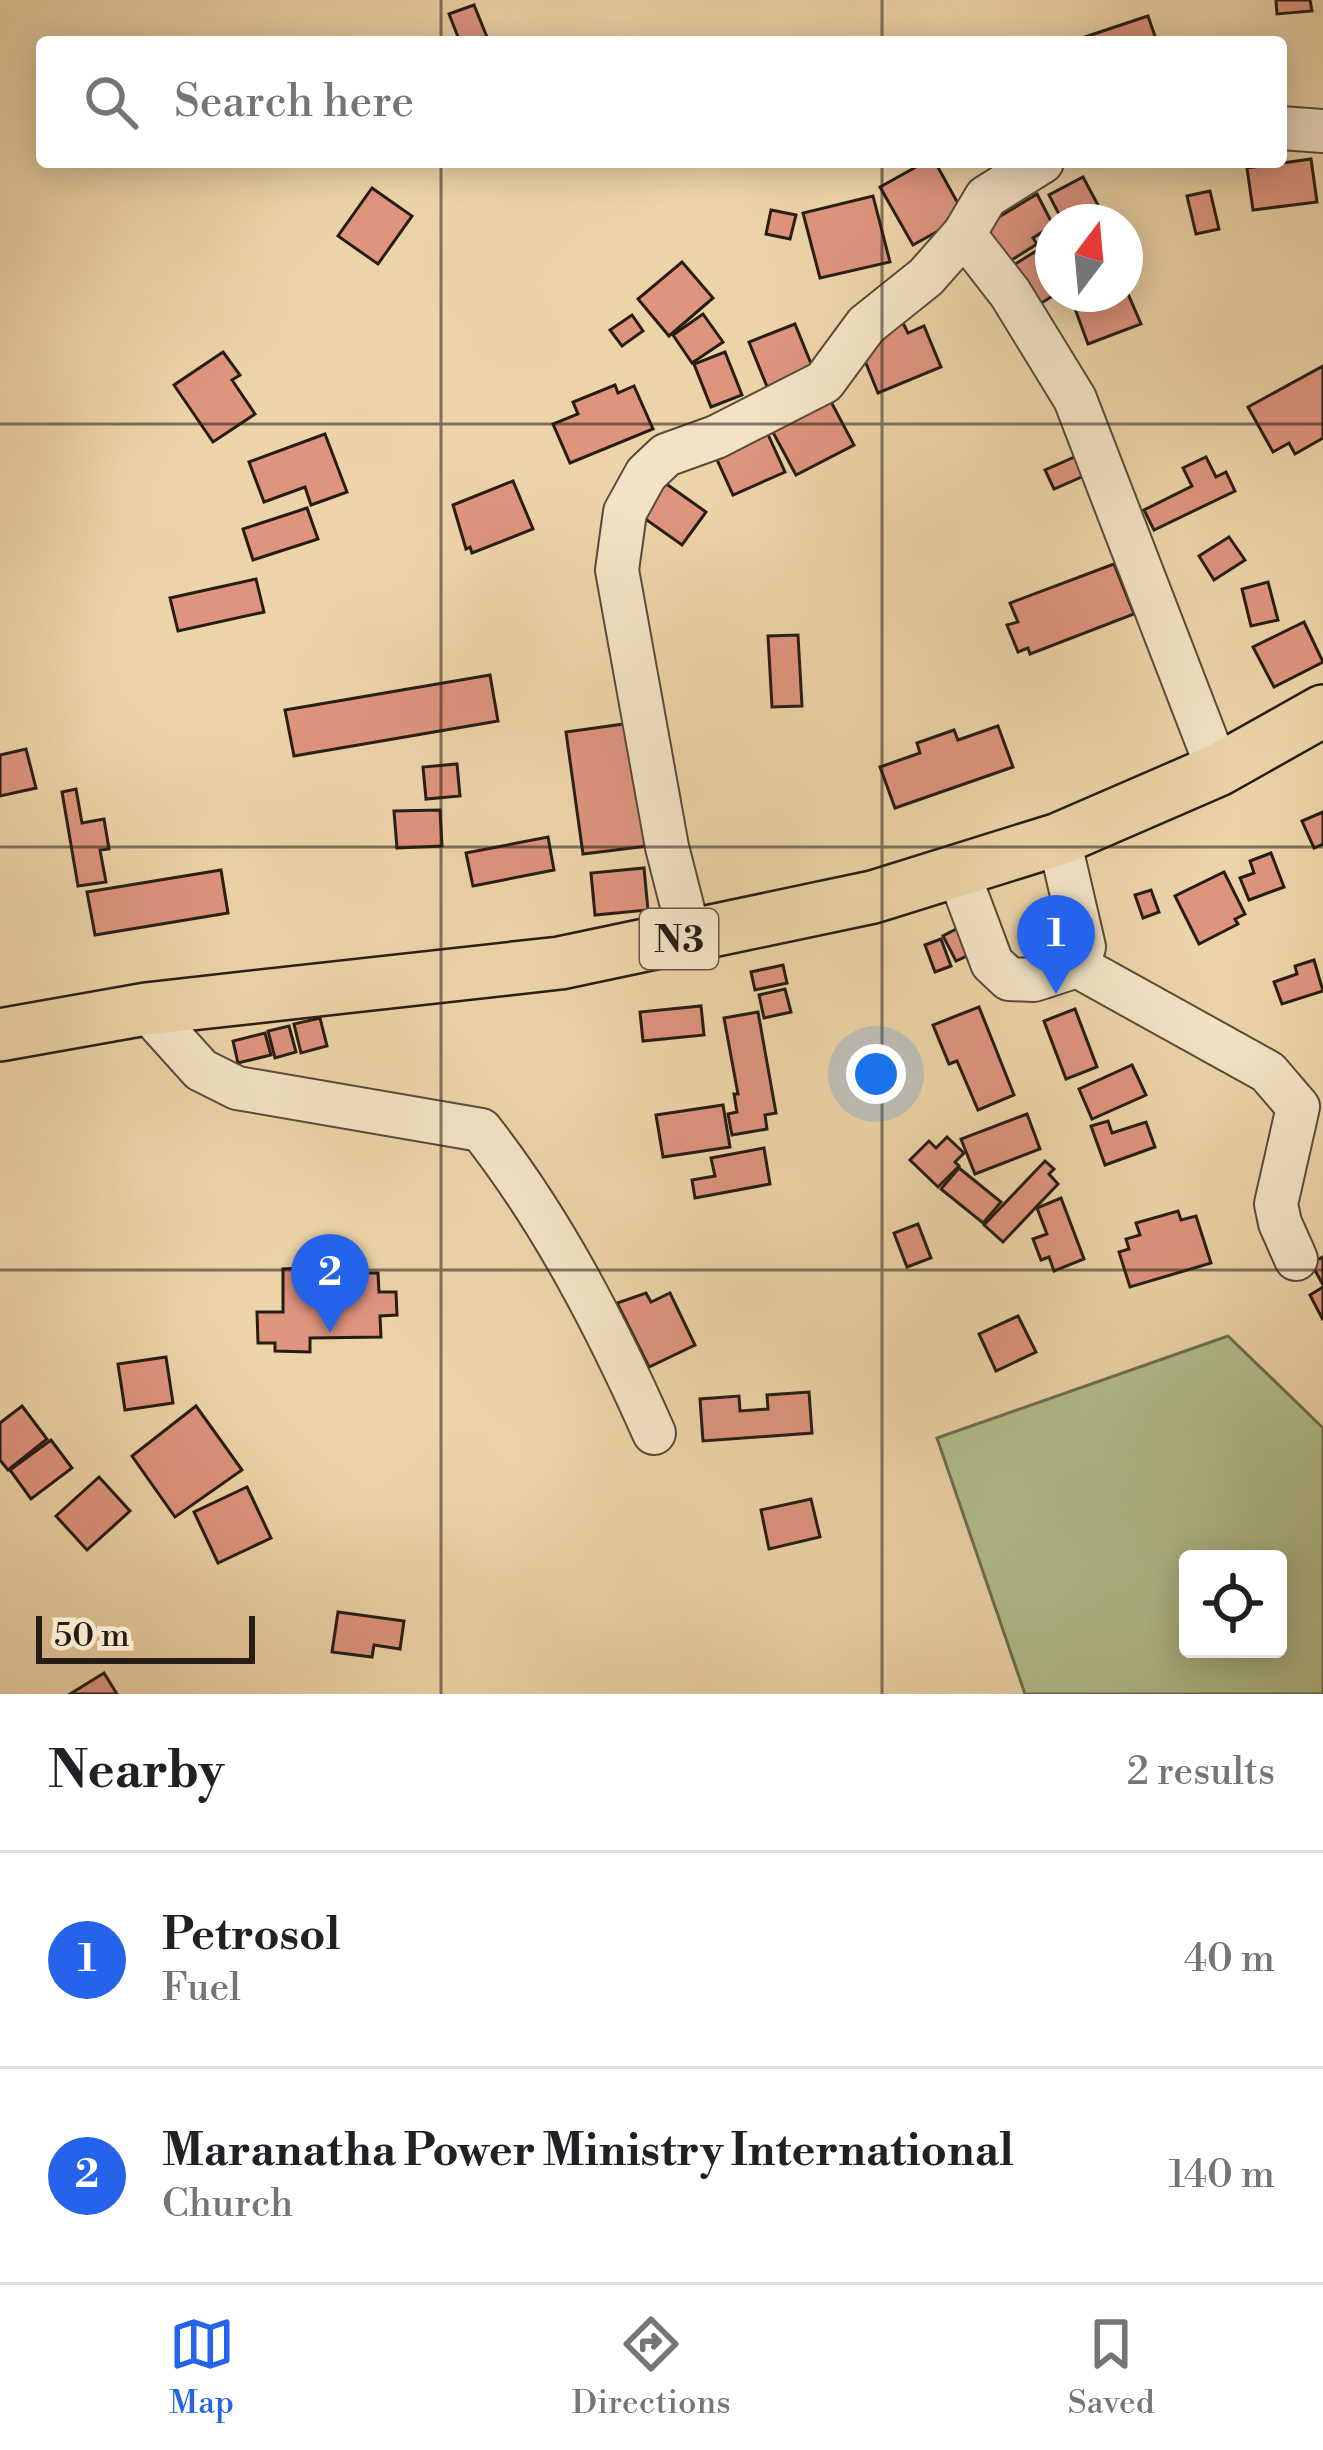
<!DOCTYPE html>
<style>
body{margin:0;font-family:"Libre Bodoni",serif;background:#f2f2f2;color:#202124}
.controls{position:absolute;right:36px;bottom:36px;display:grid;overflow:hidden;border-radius:12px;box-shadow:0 6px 30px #0003}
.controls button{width:108px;height:108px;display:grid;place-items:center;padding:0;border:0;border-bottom:3px solid #e0e0e0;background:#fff;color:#202124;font:60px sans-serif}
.compass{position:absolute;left:1035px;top:204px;width:108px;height:108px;border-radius:50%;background:#fff;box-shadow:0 6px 30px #0003;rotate:16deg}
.scale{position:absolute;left:36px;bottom:30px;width:219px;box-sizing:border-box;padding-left:12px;border:6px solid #271d14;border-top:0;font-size:33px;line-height:42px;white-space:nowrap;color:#271d14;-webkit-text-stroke:9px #f3e3c6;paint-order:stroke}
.you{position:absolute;left:876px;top:1074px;width:42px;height:42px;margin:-30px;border:9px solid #fff;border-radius:50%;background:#1a73e8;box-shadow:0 0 0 18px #1a73e833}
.badge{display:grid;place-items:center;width:78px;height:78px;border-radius:50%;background:#2563eb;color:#fff;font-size:39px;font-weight:700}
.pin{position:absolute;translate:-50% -99px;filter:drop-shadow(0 3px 6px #0008)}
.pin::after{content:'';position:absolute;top:63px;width:42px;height:36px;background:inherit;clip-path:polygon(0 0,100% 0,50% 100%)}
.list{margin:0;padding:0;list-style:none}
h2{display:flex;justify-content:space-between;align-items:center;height:156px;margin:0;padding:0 48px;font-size:51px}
h2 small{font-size:39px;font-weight:400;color:#757577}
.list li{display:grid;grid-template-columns:78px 1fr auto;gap:36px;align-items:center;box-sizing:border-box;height:216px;padding:0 48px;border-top:3px solid #e0e0e0}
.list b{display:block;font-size:45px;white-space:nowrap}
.list p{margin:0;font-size:39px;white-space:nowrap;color:#757577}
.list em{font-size:39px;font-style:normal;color:#757577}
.icon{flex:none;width:66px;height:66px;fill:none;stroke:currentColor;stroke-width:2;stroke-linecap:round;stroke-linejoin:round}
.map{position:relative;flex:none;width:1323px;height:1694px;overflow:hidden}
.search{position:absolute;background:#fff;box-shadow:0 6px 30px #0003;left:36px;right:36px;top:36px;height:132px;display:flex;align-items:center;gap:30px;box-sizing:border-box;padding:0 42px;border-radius:12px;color:#757577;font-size:45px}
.sheet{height:588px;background:#fff}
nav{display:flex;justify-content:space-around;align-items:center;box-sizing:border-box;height:168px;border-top:3px solid #e0e0e0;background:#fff;font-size:33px;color:#757577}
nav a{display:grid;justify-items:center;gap:6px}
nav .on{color:#2563eb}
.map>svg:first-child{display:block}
.green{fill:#b2be8c;stroke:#6c6e50;stroke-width:3;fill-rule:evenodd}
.building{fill:#df947e;stroke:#271d14;stroke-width:3}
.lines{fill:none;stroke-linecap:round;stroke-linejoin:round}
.minor-casing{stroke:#584b39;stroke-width:46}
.major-casing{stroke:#271d14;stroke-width:56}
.minor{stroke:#f3e3c6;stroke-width:42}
.major{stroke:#edd4a8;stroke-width:51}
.grid{fill:none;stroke:#271d14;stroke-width:3;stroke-opacity:0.55}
.labels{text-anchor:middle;stroke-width:12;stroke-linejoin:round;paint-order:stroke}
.shield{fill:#f3e3c6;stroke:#645849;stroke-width:3}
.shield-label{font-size:36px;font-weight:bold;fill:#271d14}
</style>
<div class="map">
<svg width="1323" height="1694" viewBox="0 0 1323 1694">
<rect width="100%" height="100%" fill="#edd4a8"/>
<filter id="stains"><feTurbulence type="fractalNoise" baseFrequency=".00167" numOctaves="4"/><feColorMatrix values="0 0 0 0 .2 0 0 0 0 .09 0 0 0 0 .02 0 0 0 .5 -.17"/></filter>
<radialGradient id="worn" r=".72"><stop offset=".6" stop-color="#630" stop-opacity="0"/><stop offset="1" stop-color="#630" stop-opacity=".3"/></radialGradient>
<path class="green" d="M 1228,1336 L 1323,1428 L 1323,1694 L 1025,1694 L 937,1438 ZM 1188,1559 L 1278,1559 L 1278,1649 L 1188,1649 Z"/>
<g class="building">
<path d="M 1276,0 L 1310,0 L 1312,11 L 1277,14 Z"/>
<path d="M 474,5 L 489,42 L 460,42 L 449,14 Z"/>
<path d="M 1148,16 L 1157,42 L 1077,42 L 1076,40 Z"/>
<path d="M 1311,159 L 1317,202 L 1253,210 L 1247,168 Z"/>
<path d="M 925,162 L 935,162 L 965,216 L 913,245 L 880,187 Z"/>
<path d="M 1083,177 L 1107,222 L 1063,222 L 1049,195 Z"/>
<path d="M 372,188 L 412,216 L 378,264 L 338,236 Z"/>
<path d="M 1210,191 L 1219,229 L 1196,234 L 1187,196 Z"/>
<path d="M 1037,194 L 1053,225 L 1033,238 L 1037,244 L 1007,263 L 984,226 Z"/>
<path d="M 873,196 L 890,262 L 820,278 L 803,213 Z"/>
<path d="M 771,210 L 796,215 L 790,239 L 766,234 Z"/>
<path d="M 1036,251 L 1044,263 L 1053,258 L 1056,294 L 1033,308 L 1009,268 Z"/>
<path d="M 682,262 L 713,298 L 669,336 L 638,299 Z"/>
<path d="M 1125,287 L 1141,324 L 1088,344 L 1074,306 L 1107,294 L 1125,294 Z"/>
<path d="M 703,314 L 723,342 L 692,363 L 673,335 Z"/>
<path d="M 632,315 L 643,331 L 622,346 L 610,330 Z"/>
<path d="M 903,323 L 908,333 L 924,326 L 941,367 L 878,393 L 861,351 L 871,336 Z"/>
<path d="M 795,324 L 818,381 L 772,399 L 749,342 Z"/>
<path d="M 223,352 L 240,375 L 232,380 L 255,414 L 213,442 L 174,385 Z"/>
<path d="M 725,352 L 742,395 L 711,407 L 694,364 Z"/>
<path d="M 1323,366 L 1323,438 L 1295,454 L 1289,443 L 1273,452 L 1248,407 Z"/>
<path d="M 615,385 L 618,393 L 634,386 L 653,429 L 570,463 L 553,424 L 578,414 L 573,402 Z"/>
<path d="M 829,398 L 854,445 L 796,475 L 769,425 Z"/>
<path d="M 766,430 L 785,472 L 733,495 L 714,453 Z"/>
<path d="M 325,434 L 347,492 L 311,505 L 305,487 L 264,502 L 249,462 Z"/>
<path d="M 1086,452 L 1095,471 L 1054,489 L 1045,470 Z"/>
<path d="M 1206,457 L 1216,477 L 1226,472 L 1235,491 L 1154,530 L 1144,510 L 1192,486 L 1183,468 Z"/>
<path d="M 658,478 L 706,512 L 682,545 L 634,511 Z"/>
<path d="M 513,481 L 533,529 L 472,553 L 470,547 L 466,549 L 453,505 Z"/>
<path d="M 307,508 L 318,539 L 253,560 L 243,529 Z"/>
<path d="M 1229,537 L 1245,560 L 1214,580 L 1199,556 Z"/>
<path d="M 1114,564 L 1134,614 L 1030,654 L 1028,648 L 1018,652 L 1007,625 L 1018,622 L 1010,603 Z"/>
<path d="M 256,579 L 264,612 L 178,631 L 170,598 Z"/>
<path d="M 1268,582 L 1278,620 L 1251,626 L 1242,589 Z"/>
<path d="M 1304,622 L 1323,662 L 1274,687 L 1253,647 Z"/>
<path d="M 798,635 L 802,706 L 772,707 L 768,636 Z"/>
<path d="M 490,675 L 498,721 L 294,756 L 285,710 Z"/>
<path d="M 631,723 L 648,846 L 583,854 L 566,732 Z"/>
<path d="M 998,726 L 1013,767 L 895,808 L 880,767 L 920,753 L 917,743 L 954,730 L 958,740 Z"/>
<path d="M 26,749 L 36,788 L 0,796 L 0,755 Z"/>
<path d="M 457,764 L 460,796 L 426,799 L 423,767 Z"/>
<path d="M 76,789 L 82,823 L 104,819 L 109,849 L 100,850 L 106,882 L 78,886 L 62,792 Z"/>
<path d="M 440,810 L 442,846 L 397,848 L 394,811 Z"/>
<path d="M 1323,812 L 1323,844 L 1314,848 L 1302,821 Z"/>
<path d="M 548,837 L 554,870 L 473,886 L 466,853 Z"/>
<path d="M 1271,853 L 1284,887 L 1249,900 L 1240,878 L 1254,873 L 1250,861 Z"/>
<path d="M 644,868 L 648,910 L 595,915 L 591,873 Z"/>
<path d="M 221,870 L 228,913 L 95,935 L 87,892 Z"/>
<path d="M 1224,872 L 1245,914 L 1235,919 L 1238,924 L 1199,944 L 1175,896 Z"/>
<path d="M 1151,890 L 1159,912 L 1143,918 L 1135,895 Z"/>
<path d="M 960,927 L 973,953 L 956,961 L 943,936 Z"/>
<path d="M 941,939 L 951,966 L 935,972 L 925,945 Z"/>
<path d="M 1314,960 L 1323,991 L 1282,1004 L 1274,982 L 1297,974 L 1295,966 Z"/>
<path d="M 783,965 L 787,983 L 755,990 L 751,972 Z"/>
<path d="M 785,989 L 791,1012 L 764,1018 L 759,995 Z"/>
<path d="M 701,1006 L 704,1035 L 643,1041 L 640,1012 Z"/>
<path d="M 979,1007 L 1014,1095 L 978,1110 L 957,1061 L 949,1064 L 933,1025 Z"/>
<path d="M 1075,1009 L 1097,1067 L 1066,1079 L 1044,1021 Z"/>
<path d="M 758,1012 L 776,1113 L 765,1115 L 767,1129 L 732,1135 L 728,1114 L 737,1112 L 734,1094 L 738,1094 L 724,1018 Z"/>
<path d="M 320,1018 L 327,1046 L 301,1053 L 294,1024 Z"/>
<path d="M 289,1026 L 296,1052 L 275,1058 L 268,1031 Z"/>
<path d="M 265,1033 L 271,1055 L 238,1063 L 233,1041 Z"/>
<path d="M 1132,1065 L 1146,1095 L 1092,1119 L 1079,1089 Z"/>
<path d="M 723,1105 L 730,1147 L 663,1157 L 656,1115 Z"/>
<path d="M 1027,1114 L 1040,1149 L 975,1174 L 961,1139 Z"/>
<path d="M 1108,1121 L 1112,1133 L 1146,1122 L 1155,1147 L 1105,1165 L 1091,1126 Z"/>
<path d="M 947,1137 L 964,1153 L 955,1162 L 959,1166 L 938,1187 L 910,1160 L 929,1141 L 936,1148 Z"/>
<path d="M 764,1148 L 770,1184 L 695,1198 L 692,1180 L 715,1176 L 711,1158 Z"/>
<path d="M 1045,1161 L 1054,1169 L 1049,1174 L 1058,1184 L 1003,1242 L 984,1225 Z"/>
<path d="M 959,1168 L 1001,1202 L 983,1223 L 941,1189 Z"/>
<path d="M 1061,1198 L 1084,1259 L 1054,1271 L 1049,1257 L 1041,1260 L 1033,1239 L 1047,1234 L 1037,1208 Z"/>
<path d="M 1178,1211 L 1181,1220 L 1196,1216 L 1211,1263 L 1130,1287 L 1119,1252 L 1129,1249 L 1126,1239 L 1140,1235 L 1136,1223 Z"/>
<path d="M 918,1224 L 931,1258 L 907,1267 L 894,1233 Z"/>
<path d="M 1323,1257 L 1323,1285 L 1311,1263 Z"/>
<path d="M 304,1268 L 304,1273 L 378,1273 L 379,1292 L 396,1292 L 397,1315 L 380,1316 L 381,1337 L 310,1338 L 310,1352 L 275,1351 L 275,1343 L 258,1343 L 257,1312 L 283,1312 L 283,1269 Z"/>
<path d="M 1323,1287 L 1323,1320 L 1310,1295 Z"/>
<path d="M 646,1293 L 651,1302 L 670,1293 L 695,1345 L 649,1367 L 617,1303 Z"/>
<path d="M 1018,1316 L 1036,1352 L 996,1371 L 979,1334 Z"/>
<path d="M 166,1357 L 173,1403 L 125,1410 L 118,1364 Z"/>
<path d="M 809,1392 L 812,1433 L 703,1441 L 700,1399 L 739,1396 L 740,1411 L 768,1409 L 767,1395 Z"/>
<path d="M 22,1406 L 47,1439 L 8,1470 L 0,1460 L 0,1423 Z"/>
<path d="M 196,1406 L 242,1470 L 175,1517 L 132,1456 Z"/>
<path d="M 51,1440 L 72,1468 L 31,1499 L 10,1470 Z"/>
<path d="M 99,1477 L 130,1511 L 87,1550 L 56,1516 Z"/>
<path d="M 247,1487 L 271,1538 L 218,1563 L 194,1512 Z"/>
<path d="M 811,1499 L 820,1537 L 769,1549 L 761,1510 Z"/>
<path d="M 338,1612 L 404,1621 L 400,1649 L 374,1645 L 372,1657 L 332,1652 Z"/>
<path d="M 104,1673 L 117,1694 L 70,1694 Z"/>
</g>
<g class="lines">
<defs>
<g id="minor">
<path d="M 1281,128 L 1323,131"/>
<path d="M 964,234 L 1010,293 L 1075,399 L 1218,770"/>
<path d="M 958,872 L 992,963 L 1009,979 L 1034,980 L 1077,966 L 1084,947 L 1059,839"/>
<path d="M 690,937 L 667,847 L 617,570 L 625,512 L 646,474 L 666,455 L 716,437 L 824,382 L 866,325 L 926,277 L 964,234 L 986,197 L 1042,162"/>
<path d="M 1077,966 L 1268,1072 L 1298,1107 L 1276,1204 L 1280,1223 L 1296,1259"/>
<path d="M 146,1009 L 201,1070 L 237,1088 L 481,1130 C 553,1222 607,1327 654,1433"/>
</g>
<path id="major" d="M 0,1035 L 146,1009 L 560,963 L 873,897 L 1059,839 L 1218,770 L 1323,711"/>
</defs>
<use href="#minor" class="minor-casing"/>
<use href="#major" class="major-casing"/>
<use href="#minor" class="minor"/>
<use href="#major" class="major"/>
</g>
<path class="grid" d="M 441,0 L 441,42M 882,0 L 882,42M 441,162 L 441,1694M 882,162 L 882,1694M 0,424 L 1323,424M 0,847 L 1323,847M 0,1270 L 1323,1270"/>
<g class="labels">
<rect class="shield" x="640" y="909" width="78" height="60" rx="9"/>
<g class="shield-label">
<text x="679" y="952">N3</text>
</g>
</g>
<rect width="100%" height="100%" filter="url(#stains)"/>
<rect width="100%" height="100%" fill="url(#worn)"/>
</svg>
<div class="controls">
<button><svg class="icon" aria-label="locate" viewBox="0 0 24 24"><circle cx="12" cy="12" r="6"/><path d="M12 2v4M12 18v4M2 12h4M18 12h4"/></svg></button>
</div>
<svg class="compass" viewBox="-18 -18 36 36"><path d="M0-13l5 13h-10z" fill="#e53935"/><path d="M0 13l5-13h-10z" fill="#757577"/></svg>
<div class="scale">50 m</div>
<div class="you"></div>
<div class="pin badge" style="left:1056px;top:994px">1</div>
<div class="pin badge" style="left:330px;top:1333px">2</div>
<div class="search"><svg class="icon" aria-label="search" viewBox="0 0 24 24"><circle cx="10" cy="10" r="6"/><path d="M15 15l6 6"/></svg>Search here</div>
</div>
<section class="sheet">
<h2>Nearby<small>2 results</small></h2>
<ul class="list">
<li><span class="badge">1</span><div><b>Petrosol</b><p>Fuel</p></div><em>40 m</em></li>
<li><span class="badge">2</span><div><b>Maranatha Power Ministry International</b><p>Church</p></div><em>140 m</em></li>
</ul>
</section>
<nav>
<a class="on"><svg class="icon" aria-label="map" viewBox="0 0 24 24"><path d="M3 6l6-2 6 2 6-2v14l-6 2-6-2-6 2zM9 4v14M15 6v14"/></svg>Map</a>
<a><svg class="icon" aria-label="directions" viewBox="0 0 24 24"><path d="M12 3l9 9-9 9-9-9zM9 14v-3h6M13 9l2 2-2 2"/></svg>Directions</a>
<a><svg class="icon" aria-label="saved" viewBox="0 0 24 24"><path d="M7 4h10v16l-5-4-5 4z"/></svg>Saved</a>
</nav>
